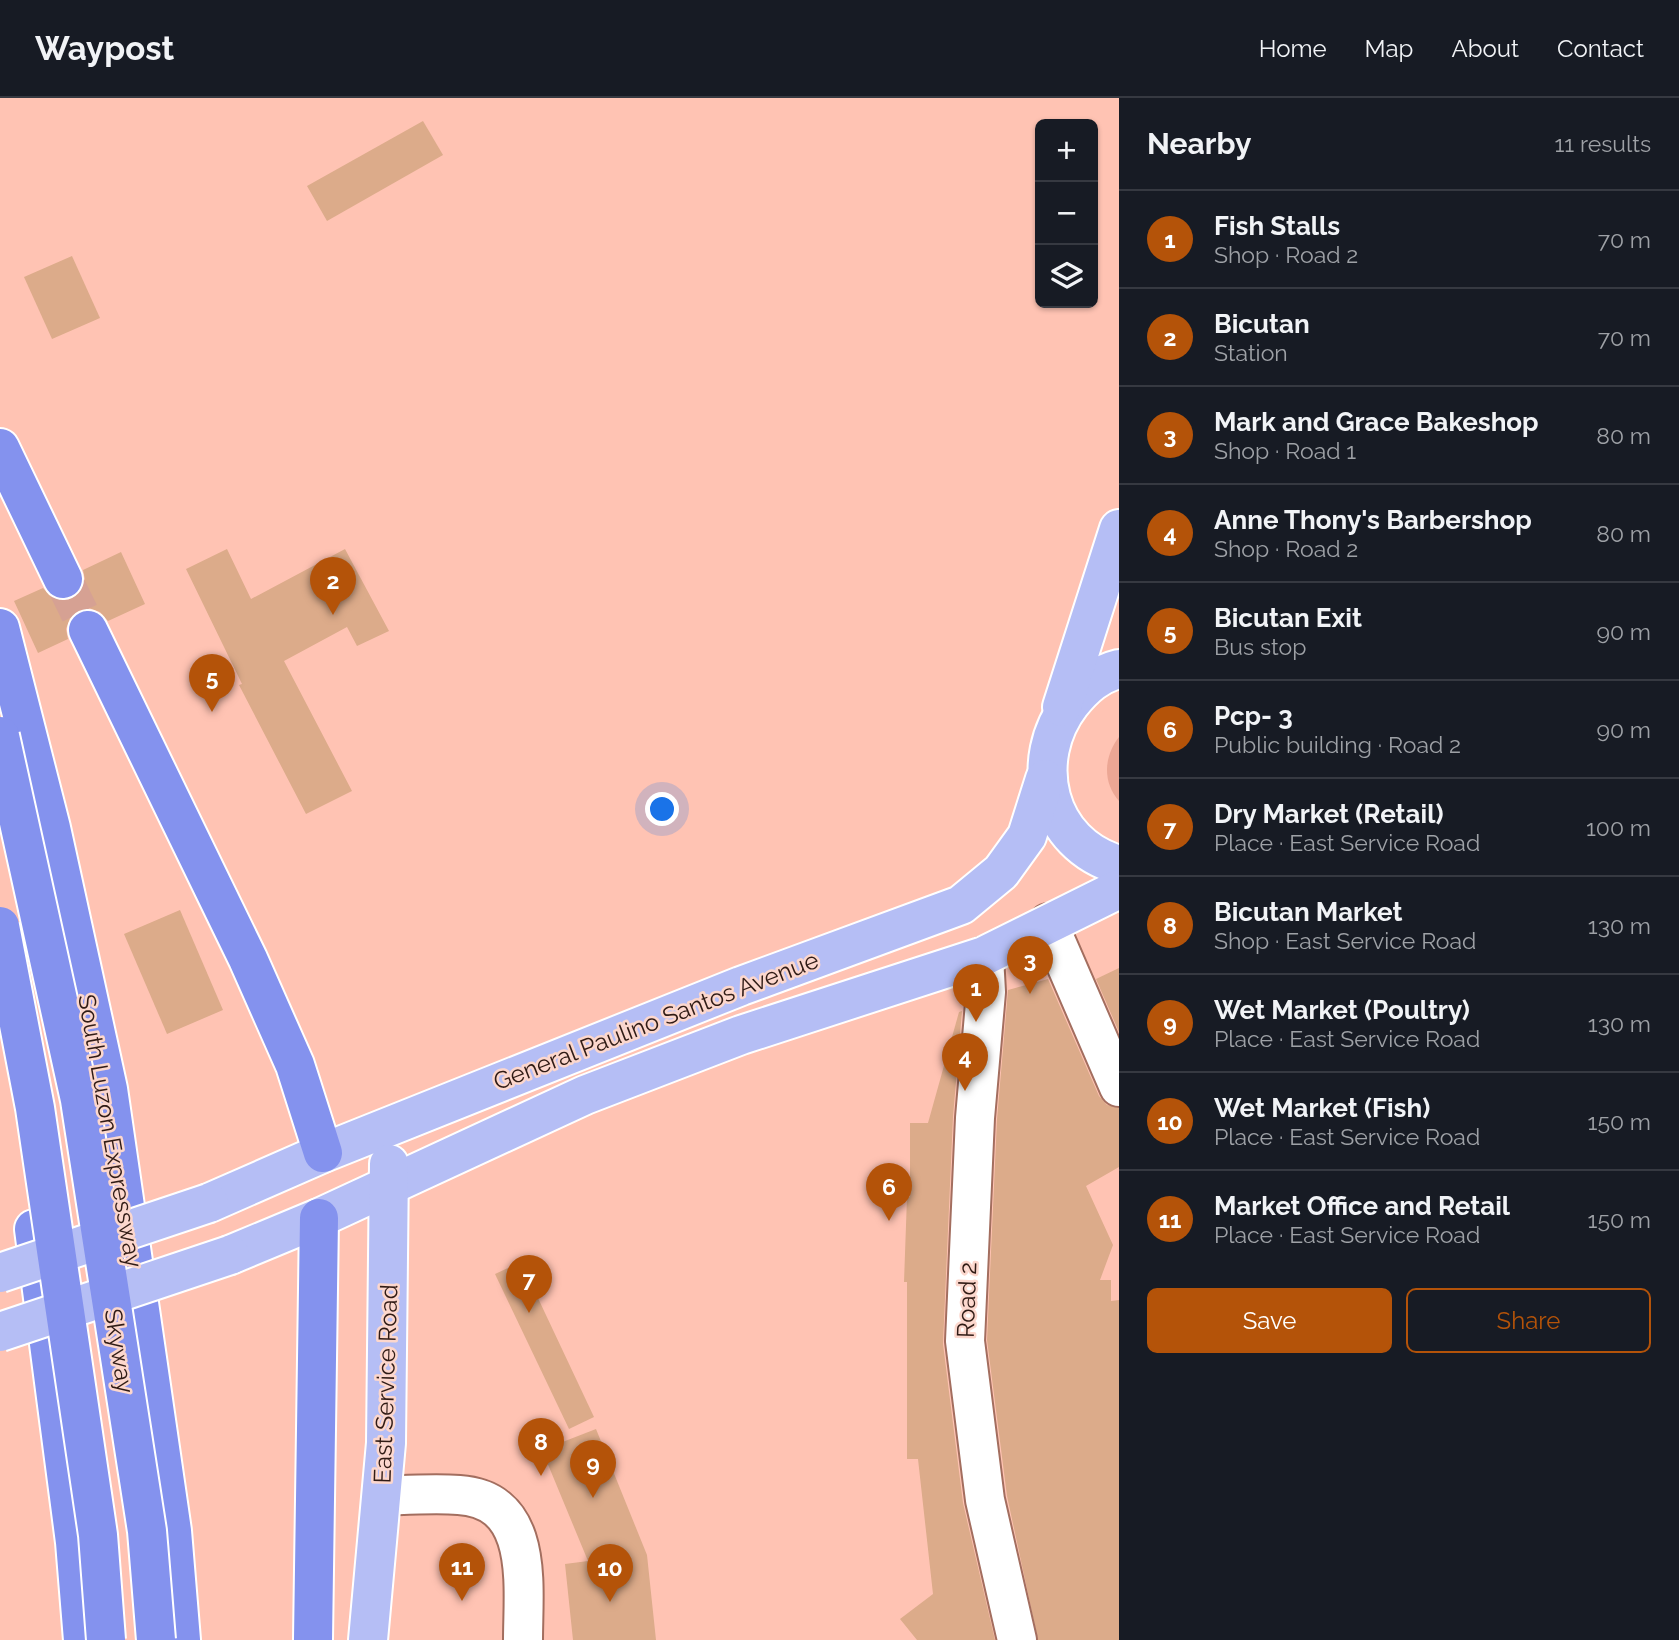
<!DOCTYPE html>
<meta charset="utf-8">
<style>
body{margin:0;font-family:Raleway,sans-serif;background:#242831;color:#f1f3f6}
.controls{position:absolute;right:21px;top:21px;display:grid;overflow:hidden;border-radius:10px;box-shadow:0 2px 5px #0004}
.controls button{width:63px;height:63px;display:grid;place-items:center;padding:0;border:0;border-bottom:2px solid #363941;background:#171b24;color:#f1f3f6;font:35px sans-serif}
.you{position:absolute;left:663px;top:712px;width:24px;height:24px;margin:-18px;border:5px solid #fff;border-radius:50%;background:#1a73e8;box-shadow:0 0 0 10px #1a73e833}
.badge{display:grid;place-items:center;width:46px;height:46px;border-radius:50%;background:#b45309;color:#fff;font-size:23px;font-weight:700}
.pin{position:absolute;translate:-50% -58px;filter:drop-shadow(0 2px 4px #0008)}
.pin::after{content:'';position:absolute;top:37px;width:24px;height:21px;background:inherit;clip-path:polygon(0 0,100% 0,50% 100%)}
.list{margin:0;padding:0;list-style:none}
h2{display:flex;justify-content:space-between;align-items:center;height:91px;margin:0;padding:0 28px;font-size:30px}
h2 small{font-size:23px;font-weight:400;color:#9ea1a6}
.list li{display:grid;grid-template-columns:46px 1fr auto;gap:21px;align-items:center;box-sizing:border-box;height:98px;padding:0 28px;border-top:2px solid #363941}
.list b{display:block;font-size:26px;white-space:nowrap}
.list p{margin:0;font-size:23px;white-space:nowrap;color:#9ea1a6}
.list em{font-size:23px;font-style:normal;color:#9ea1a6}
.actions{display:flex;gap:14px;padding:21px 28px}
.actions a{flex:1;padding:16px 0;border:2px solid #b45309;border-radius:10px;text-align:center;font-size:24px;color:#b45309}
.actions .main{background:#b45309;color:#fff}
.icon{flex:none;width:38px;height:38px;fill:none;stroke:currentColor;stroke-width:2;stroke-linecap:round;stroke-linejoin:round}
.map{position:relative;flex:none;width:1119px;height:1542px;overflow:hidden}
header{display:flex;align-items:center;gap:42px;box-sizing:border-box;height:98px;padding:0 35px;background:#171b24;border-bottom:2px solid #363941}
header strong{font-size:33px}
nav{display:flex;gap:38px;margin-inline-start:auto;font-size:24px}
main{display:flex}
aside{flex:1;background:#171b24}
.map>svg:first-child{display:block}
.green{fill:#eca694}
.building{fill:#dcab8a}
.lines{fill:none;stroke-linecap:round;stroke-linejoin:round}
.highway-tunnel{stroke:#d6a193;stroke-width:38;stroke-dasharray:38 19;stroke-linecap:butt}
.minor-casing{stroke:#a36e5f;stroke-width:42}
.major-casing{stroke:#fff;stroke-width:42}
.highway-casing{stroke:#fff;stroke-width:42}
.minor{stroke:#fff;stroke-width:38}
.major{stroke:#b5bef5;stroke-width:38}
.highway{stroke:#8492ee;stroke-width:38}
.major-bridge-casing{stroke:#fff;stroke-width:42;stroke-linecap:butt}
.highway-bridge-casing{stroke:#fff;stroke-width:42;stroke-linecap:butt}
.major-bridge{stroke:#b5bef5;stroke-width:38}
.highway-bridge{stroke:#8492ee;stroke-width:38}
.labels{text-anchor:middle;stroke-width:5;stroke-linejoin:round;paint-order:stroke}
.street-label{font-size:24px;fill:#301b15;stroke:#fcd7cd}
</style>
<header>
<strong>Waypost</strong>
<nav><a>Home</a><a>Map</a><a>About</a><a>Contact</a></nav>
</header>
<main>
<div class="map">
<svg width="1119" height="1542" viewBox="0 0 1119 1542">
<rect width="100%" height="100%" fill="#ffc3b3"/>
<path class="green" d="M 1119,639 L 1119,703 C 1102,684 1104,658 1119,639 Z"/>
<g class="building">
<path d="M 423,23 L 443,57 L 327,123 L 307,88 Z"/>
<path d="M 72,158 L 100,220 L 52,241 L 24,179 Z"/>
<path d="M 227,451 L 251,501 L 345,451 L 389,533 L 357,548 L 347,529 L 284,563 L 352,693 L 306,716 L 239,587 L 242,586 L 186,471 Z"/>
<path d="M 121,454 L 145,506 L 108,523 L 100,514 L 89,510 L 79,512 L 70,520 L 66,531 L 68,541 L 38,555 L 14,503 L 43,490 L 51,499 L 62,503 L 72,501 L 81,493 L 85,482 L 83,472 Z"/>
<path d="M 180,812 L 223,912 L 167,936 L 124,836 Z"/>
<path d="M 1119,870 L 1119,934 L 1096,881 Z"/>
<path d="M 1048,881 L 1099,998 L 1107,1007 L 1119,1010 L 1119,1069 L 1086,1088 L 1113,1147 L 1100,1182 L 1111,1182 L 1111,1203 L 1119,1202 L 1119,1542 L 1038,1542 L 1007,1398 L 987,1242 L 997,1021 L 1008,892 Z"/>
<path d="M 962,913 L 953,1019 L 943,1246 L 963,1405 L 995,1542 L 917,1542 L 900,1521 L 933,1496 L 918,1361 L 907,1361 L 907,1184 L 904,1184 L 907,1099 L 910,1099 L 910,1025 L 928,1025 L 959,914 Z"/>
<path d="M 521,1164 L 594,1319 L 569,1331 L 495,1176 Z"/>
<path d="M 596,1331 L 647,1457 L 656,1542 L 573,1542 L 565,1466 L 588,1463 L 542,1352 Z"/>
</g>
<g class="lines">
<path class="highway-tunnel" d="M 63,481 L 88,532"/>
<defs>
<g id="minor">
<path d="M 1048,825 L 1119,989"/>
<path d="M 984,858 L 986,894 L 975,1020 L 965,1243 L 985,1402 L 1017,1542"/>
<path d="M 382,1398 C 408,1397 434,1395 459,1397 C 535,1402 523,1487 523,1542"/>
</g>
<g id="major">
<path d="M 1119,571 C 1098,576 1084,589 1071,605 C 1027,662 1046,746 1119,767"/>
<path d="M 1062,609 L 1119,431"/>
<path d="M 209,1105 L 323,1055 L 741,888 L 961,807 L 1001,774 L 1027,738 L 1045,681"/>
<path d="M 230,1157 L 319,1120 L 585,997 L 741,937 L 984,858 L 1119,791"/>
<path d="M 368,1542 L 386,1345 L 389,1066"/>
</g>
<g id="highway">
<path d="M 0,350 L 63,481"/>
<path d="M 0,530 L 51,730 L 108,991 L 172,1433 L 181,1542"/>
<path d="M 88,532 L 248,861 L 295,967 L 323,1055"/>
<path d="M 34,1131 L 75,1444 L 83,1542"/>
<path d="M 313,1542 L 319,1120"/>
</g>
</defs>
<use href="#minor" class="minor-casing"/>
<use href="#major" class="major-casing"/>
<use href="#highway" class="highway-casing"/>
<use href="#minor" class="minor"/>
<use href="#major" class="major"/>
<use href="#highway" class="highway"/>
<defs>
<g id="major-bridge">
<path d="M 0,1175 L 209,1105"/>
<path d="M 0,1234 L 230,1157"/>
</g>
<g id="highway-bridge">
<path d="M 0,638 L 80,1002 L 147,1433 L 156,1542"/>
<path d="M 0,828 L 35,1010 L 98,1437 L 106,1542"/>
</g>
</defs>
<use href="#major-bridge" class="major-bridge-casing"/>
<use href="#highway-bridge" class="highway-bridge-casing"/>
<use href="#major-bridge" class="major-bridge"/>
<use href="#highway-bridge" class="highway-bridge"/>
</g>
<g class="labels">
<g class="street-label">
<text transform="translate(656 923) rotate(-21)" y="8">General Paulino Santos Avenue</text>
<text transform="translate(110 1033) rotate(80)" y="8">South Luzon Expressway</text>
<text transform="translate(967 1202) rotate(-88)" y="8">Road 2</text>
<text transform="translate(119 1253) rotate(81)" y="8">Skyway</text>
<text transform="translate(386 1286) rotate(-88)" y="8">East Service Road</text>
</g>
</g>
</svg>
<div class="controls">
<button>+</button>
<button>−</button>
<button><svg class="icon" aria-label="layers" viewBox="0 0 24 24"><path d="M12 4l9 5-9 5-9-5zM3 14l9 5 9-5"/></svg></button>
</div>
<div class="you"></div>
<div class="pin badge" style="left:976px;top:924px">1</div>
<div class="pin badge" style="left:333px;top:517px">2</div>
<div class="pin badge" style="left:1030px;top:896px">3</div>
<div class="pin badge" style="left:965px;top:993px">4</div>
<div class="pin badge" style="left:212px;top:614px">5</div>
<div class="pin badge" style="left:889px;top:1123px">6</div>
<div class="pin badge" style="left:529px;top:1215px">7</div>
<div class="pin badge" style="left:541px;top:1378px">8</div>
<div class="pin badge" style="left:593px;top:1400px">9</div>
<div class="pin badge" style="left:610px;top:1504px">10</div>
<div class="pin badge" style="left:462px;top:1503px">11</div>
</div>
<aside>
<h2>Nearby<small>11 results</small></h2>
<ul class="list">
<li><span class="badge">1</span><div><b>Fish Stalls</b><p>Shop · Road 2</p></div><em>70 m</em></li>
<li><span class="badge">2</span><div><b>Bicutan</b><p>Station</p></div><em>70 m</em></li>
<li><span class="badge">3</span><div><b>Mark and Grace Bakeshop</b><p>Shop · Road 1</p></div><em>80 m</em></li>
<li><span class="badge">4</span><div><b>Anne Thony's Barbershop</b><p>Shop · Road 2</p></div><em>80 m</em></li>
<li><span class="badge">5</span><div><b>Bicutan Exit</b><p>Bus stop</p></div><em>90 m</em></li>
<li><span class="badge">6</span><div><b>Pcp- 3</b><p>Public building · Road 2</p></div><em>90 m</em></li>
<li><span class="badge">7</span><div><b>Dry Market (Retail)</b><p>Place · East Service Road</p></div><em>100 m</em></li>
<li><span class="badge">8</span><div><b>Bicutan Market</b><p>Shop · East Service Road</p></div><em>130 m</em></li>
<li><span class="badge">9</span><div><b>Wet Market (Poultry)</b><p>Place · East Service Road</p></div><em>130 m</em></li>
<li><span class="badge">10</span><div><b>Wet Market (Fish)</b><p>Place · East Service Road</p></div><em>150 m</em></li>
<li><span class="badge">11</span><div><b>Market Office and Retail</b><p>Place · East Service Road</p></div><em>150 m</em></li>
</ul>
<div class="actions"><a class="main">Save</a><a>Share</a></div>
</aside>
</main>
